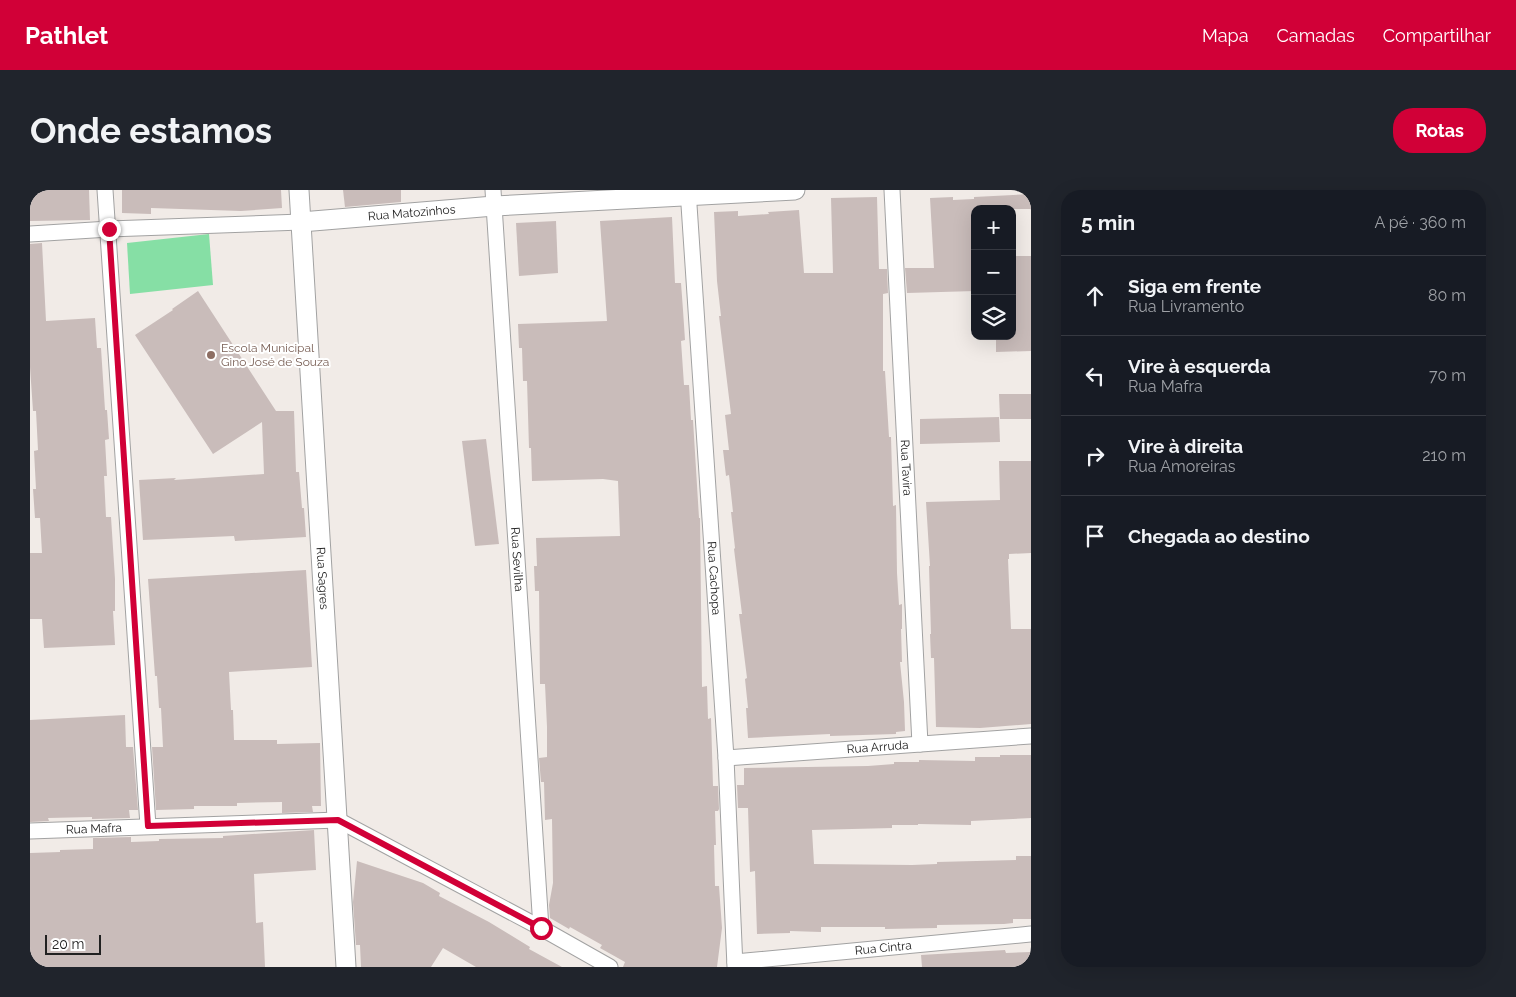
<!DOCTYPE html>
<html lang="pt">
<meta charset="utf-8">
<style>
body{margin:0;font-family:Raleway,sans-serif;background:#20242c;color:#f1f3f6}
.controls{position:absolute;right:15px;top:15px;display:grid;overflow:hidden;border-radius:10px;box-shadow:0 5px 20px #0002}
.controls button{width:45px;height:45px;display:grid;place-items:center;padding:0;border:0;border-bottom:1px solid #363941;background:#171b24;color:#f1f3f6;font:25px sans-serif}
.scale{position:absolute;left:15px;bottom:12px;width:56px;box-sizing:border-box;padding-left:5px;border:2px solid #212121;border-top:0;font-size:14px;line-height:18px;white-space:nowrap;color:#212121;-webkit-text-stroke:4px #fff;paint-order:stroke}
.stop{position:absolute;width:15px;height:15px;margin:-11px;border:4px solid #d10037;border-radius:50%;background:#fff}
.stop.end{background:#d10037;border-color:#fff;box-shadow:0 1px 5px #0008}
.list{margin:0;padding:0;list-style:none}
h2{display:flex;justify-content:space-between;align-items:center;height:65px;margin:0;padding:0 20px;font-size:21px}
h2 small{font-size:16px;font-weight:400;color:#9ea1a6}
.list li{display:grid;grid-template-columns:32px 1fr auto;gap:15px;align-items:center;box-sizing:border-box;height:80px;padding:0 20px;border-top:1px solid #363941}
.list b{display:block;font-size:19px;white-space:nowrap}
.list p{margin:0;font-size:16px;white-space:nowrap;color:#9ea1a6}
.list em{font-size:16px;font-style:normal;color:#9ea1a6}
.icon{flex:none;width:28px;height:28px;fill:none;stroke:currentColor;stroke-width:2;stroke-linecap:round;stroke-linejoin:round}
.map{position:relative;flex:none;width:1001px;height:777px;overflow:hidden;border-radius:20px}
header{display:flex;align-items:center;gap:30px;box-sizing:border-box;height:70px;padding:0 25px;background:#d10037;color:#fff}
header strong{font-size:24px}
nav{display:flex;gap:28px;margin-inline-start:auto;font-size:18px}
.intro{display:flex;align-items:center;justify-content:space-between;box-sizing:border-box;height:120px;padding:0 30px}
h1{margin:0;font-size:35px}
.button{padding:12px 22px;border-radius:20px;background:#d10037;color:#fff;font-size:18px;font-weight:700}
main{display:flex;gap:30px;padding:0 30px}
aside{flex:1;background:#171b24;border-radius:20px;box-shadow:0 5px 20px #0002}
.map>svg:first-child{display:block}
.pitch{fill:#86dfa5}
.building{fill:#c9bcba}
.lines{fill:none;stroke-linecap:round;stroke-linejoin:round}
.minor-casing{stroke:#a2a2a2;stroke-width:17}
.tertiary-casing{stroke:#a2a2a2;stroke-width:21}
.minor{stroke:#fff;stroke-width:15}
.tertiary{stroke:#fff;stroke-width:19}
.route{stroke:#d10037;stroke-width:6}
.education-dot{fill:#8d6e63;stroke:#fff;stroke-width:2}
.labels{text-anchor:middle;stroke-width:4;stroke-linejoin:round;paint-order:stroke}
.street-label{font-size:12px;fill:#212121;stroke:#fff}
.education-label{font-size:12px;fill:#785e54;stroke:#fff;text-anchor:start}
</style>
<header>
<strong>Pathlet</strong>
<nav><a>Mapa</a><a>Camadas</a><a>Compartilhar</a></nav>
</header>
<div class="intro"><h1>Onde estamos</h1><a class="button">Rotas</a></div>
<main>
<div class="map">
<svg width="1001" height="777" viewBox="0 0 1001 777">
<rect width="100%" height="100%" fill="#f1ebe7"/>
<path class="pitch" d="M 179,44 L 183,95 L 100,104 L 97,53 Z"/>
<g class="building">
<path d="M 0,0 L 59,0 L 60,30 L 0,31 Z"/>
<path d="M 92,0 L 251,0 L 252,18 L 211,21 L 121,18 L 121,24 L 92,23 Z"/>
<path d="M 313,0 L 371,0 L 371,12 L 315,17 Z"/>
<path d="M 1001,4 L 1001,19 L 945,19 L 945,101 L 877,103 L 875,78 L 904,78 L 900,8 L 923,7 L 923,10 L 944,9 L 944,7 Z"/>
<path d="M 847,7 L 849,79 L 857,79 L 858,103 L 853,104 L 853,181 L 855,181 L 859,247 L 861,247 L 863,316 L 866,315 L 867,383 L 869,415 L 872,414 L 872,439 L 871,439 L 872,472 L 870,472 L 874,512 L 875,541 L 866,542 L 866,544 L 800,546 L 800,544 L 718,548 L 716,518 L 718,518 L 715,489 L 717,488 L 709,424 L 712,424 L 704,359 L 705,358 L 701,322 L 703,322 L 699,285 L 696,286 L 693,260 L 699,260 L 695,225 L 701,224 L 689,126 L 691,126 L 687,91 L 684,22 L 708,21 L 708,26 L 739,24 L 738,22 L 769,20 L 774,83 L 803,83 L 801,8 Z"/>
<path d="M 642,27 L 645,93 L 651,93 L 653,120 L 655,150 L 651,151 L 654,195 L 659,195 L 661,230 L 663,230 L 669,328 L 670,328 L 672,497 L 677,496 L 678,529 L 681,528 L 683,596 L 688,596 L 689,619 L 688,621 L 685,621 L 686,655 L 684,655 L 685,696 L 689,696 L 692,738 L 687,777 L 593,777 L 595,772 L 570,758 L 572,755 L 540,737 L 539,739 L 520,728 L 519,715 L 523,693 L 522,629 L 515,630 L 514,592 L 511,592 L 509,568 L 517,567 L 517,537 L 515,494 L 510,494 L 509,401 L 505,401 L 504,376 L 507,376 L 506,348 L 590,346 L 588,291 L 573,289 L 502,291 L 501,258 L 499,258 L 497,191 L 493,191 L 492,158 L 489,158 L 488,134 L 577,131 L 570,31 Z"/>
<path d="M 526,31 L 528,83 L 489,86 L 486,33 Z"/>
<path d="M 12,53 L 16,131 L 65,128 L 67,158 L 71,158 L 75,220 L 77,220 L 79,249 L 75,250 L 77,286 L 74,286 L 76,327 L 81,327 L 85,389 L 85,421 L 83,421 L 85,455 L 14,458 L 12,429 L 0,429 L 0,363 L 12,363 L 10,328 L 5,328 L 3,299 L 6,299 L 4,261 L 8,260 L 6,221 L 3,221 L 0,177 L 0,54 Z"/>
<path d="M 982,66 L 1001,66 L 1001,161 L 966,162 L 966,146 L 982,146 Z"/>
<path d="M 168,101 L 246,221 L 264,221 L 266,282 L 269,282 L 272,318 L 274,318 L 276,347 L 205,351 L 204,346 L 113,350 L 109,290 L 146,288 L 144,290 L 234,284 L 232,232 L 183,264 L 105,145 L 143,120 L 142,119 Z"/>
<path d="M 969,204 L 1001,204 L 1001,229 L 970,229 Z"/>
<path d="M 969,227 L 970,252 L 890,254 L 890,229 Z"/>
<path d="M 456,249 L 469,354 L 445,356 L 432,251 Z"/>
<path d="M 969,271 L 1001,271 L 1001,363 L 979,364 L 979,369 L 978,369 L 981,439 L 1001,439 L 1001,534 L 950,538 L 906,537 L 904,468 L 901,468 L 900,444 L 901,444 L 899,376 L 900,376 L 896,312 L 970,310 Z"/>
<path d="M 276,380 L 282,477 L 199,482 L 201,520 L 203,520 L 204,550 L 247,550 L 247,554 L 290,553 L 291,616 L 282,616 L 283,622 L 252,623 L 252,612 L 207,613 L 207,616 L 164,616 L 164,619 L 126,620 L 122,557 L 133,557 L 131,518 L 129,518 L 127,486 L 125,486 L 118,389 Z"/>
<path d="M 95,525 L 96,557 L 103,557 L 108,620 L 99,620 L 100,628 L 62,629 L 62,627 L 18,628 L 19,631 L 0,632 L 0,530 Z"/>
<path d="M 970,565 L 1001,565 L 1001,628 L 941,631 L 941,635 L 888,634 L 888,635 L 862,635 L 862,638 L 782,640 L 784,674 L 882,675 L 907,674 L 907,672 L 986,670 L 986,666 L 1001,666 L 1001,729 L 983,729 L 983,733 L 974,734 L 907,735 L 907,738 L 855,739 L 855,737 L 791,737 L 791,742 L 760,741 L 760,743 L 727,744 L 725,681 L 720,682 L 718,618 L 708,618 L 707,595 L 714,595 L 714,578 L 838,576 L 864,574 L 864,572 L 889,572 L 889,570 L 945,571 L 945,567 L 970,567 Z"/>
<path d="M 284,640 L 286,680 L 224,684 L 226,733 L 233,732 L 235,777 L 0,777 L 0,663 L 30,662 L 30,660 L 63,659 L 63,648 L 101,647 L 101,652 L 129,651 L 129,649 L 193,648 L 193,646 Z"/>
<path d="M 327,671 L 393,693 L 410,703 L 409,706 L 459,732 L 500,757 L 499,759 L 532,777 L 446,777 L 413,758 L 401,777 L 331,777 L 330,755 L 326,755 L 323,712 Z"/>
<path d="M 975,760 L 976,763 L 1001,762 L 1001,777 L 892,777 L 891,765 Z"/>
</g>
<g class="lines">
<defs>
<g id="minor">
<path d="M 75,0 L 118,636"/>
<path id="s1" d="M 463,0 L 511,738"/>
<path id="s2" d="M 658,0 L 696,568 L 705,777"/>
<path id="s3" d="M 862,0 L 890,554"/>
<path d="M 0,44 L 79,39 L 271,32"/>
<path id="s4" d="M 696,568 L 1001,546"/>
<path id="s5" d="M 0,641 L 308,630 L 511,738 L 580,777"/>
<path id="s6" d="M 705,772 L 1001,744"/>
</g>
<g id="tertiary">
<path id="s7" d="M 269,0 L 316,777"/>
<path id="s8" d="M 271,32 L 464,16 L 765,0"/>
</g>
</defs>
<use href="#minor" class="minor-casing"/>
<use href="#tertiary" class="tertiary-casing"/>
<use href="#minor" class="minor"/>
<use href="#tertiary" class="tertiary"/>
</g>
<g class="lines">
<path class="route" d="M 79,39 L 118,636 L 308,630 L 511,738"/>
</g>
<circle class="education-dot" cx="181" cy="165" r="5"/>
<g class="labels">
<g class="street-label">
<text dy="4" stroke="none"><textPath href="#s8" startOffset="111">Rua Matozinhos</textPath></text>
<text dy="4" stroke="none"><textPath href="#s3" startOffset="278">Rua Tavira</textPath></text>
<text dy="4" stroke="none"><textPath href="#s1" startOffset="370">Rua Sevilha</textPath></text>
<text dy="4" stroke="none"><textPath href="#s7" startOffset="389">Rua Sagres</textPath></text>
<text dy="4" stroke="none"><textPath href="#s2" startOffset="389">Rua Cachopa</textPath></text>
<text dy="4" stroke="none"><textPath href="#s4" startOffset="152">Rua Arruda</textPath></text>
<text dy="4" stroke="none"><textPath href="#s5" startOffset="64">Rua Mafra</textPath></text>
<text dy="4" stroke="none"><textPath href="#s6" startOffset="149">Rua Cintra</textPath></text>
</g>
<g class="education-label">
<text x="191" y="162">Escola Municipal<tspan x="191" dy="14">Gino José de Souza</tspan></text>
</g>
</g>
</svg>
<div class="controls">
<button>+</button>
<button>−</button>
<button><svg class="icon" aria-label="layers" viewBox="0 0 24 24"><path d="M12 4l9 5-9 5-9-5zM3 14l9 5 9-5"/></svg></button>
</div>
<div class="scale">20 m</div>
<div class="stop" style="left:511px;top:738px"></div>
<div class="stop end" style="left:79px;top:39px"></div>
</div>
<aside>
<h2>5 min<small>A pé · 360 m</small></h2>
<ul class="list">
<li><svg class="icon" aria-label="ahead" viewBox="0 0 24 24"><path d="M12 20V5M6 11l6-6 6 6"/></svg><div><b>Siga em frente</b><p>Rua Livramento</p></div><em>80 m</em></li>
<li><svg class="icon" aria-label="left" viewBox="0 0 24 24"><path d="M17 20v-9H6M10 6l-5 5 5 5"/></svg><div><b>Vire à esquerda</b><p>Rua Mafra</p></div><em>70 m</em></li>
<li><svg class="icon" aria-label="right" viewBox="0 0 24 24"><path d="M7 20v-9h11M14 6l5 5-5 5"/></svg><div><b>Vire à direita</b><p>Rua Amoreiras</p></div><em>210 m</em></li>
<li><svg class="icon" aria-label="arrive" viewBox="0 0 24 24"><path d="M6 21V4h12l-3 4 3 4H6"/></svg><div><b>Chegada ao destino</b></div></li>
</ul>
</aside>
</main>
